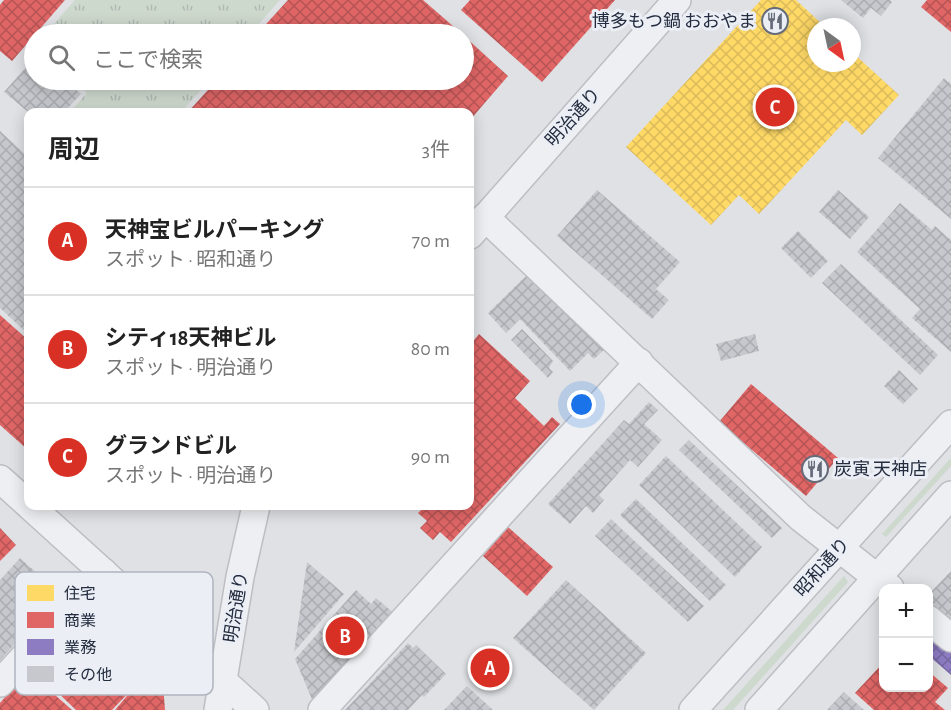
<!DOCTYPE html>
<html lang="ja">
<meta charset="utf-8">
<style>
body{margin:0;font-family:"Alegreya Sans","Noto Sans JP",sans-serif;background:#f2f2f2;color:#222}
.controls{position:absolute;right:18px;bottom:18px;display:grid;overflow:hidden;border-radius:12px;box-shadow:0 3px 15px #0003}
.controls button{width:54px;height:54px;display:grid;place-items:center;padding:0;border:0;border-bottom:2px solid #e0e0e0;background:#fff;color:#222;font:30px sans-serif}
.compass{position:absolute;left:807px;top:18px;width:54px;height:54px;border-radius:50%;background:#fff;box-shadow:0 3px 15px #0003;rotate:147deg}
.you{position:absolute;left:582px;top:405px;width:21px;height:21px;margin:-15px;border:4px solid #fff;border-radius:50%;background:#1a73e8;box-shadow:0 0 0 9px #1a73e833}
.badge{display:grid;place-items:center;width:39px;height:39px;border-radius:50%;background:#d93025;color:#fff;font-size:20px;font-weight:700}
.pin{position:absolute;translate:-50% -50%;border:3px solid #fff;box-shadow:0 2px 6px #0006}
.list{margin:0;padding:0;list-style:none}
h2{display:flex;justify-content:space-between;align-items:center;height:78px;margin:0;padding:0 24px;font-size:26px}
h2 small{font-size:20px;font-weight:400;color:#767676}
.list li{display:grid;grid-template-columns:39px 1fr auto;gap:18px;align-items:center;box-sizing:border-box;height:108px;padding:0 24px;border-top:2px solid #e0e0e0}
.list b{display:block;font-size:22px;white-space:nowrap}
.list p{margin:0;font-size:20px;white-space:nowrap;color:#767676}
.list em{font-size:20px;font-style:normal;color:#767676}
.icon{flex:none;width:33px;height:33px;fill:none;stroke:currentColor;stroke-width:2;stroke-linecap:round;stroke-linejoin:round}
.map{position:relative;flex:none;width:951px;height:710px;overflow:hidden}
.search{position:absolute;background:#fff;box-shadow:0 3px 15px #0003;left:24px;top:24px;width:450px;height:66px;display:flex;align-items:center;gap:15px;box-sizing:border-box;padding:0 21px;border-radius:33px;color:#767676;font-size:22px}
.panel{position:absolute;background:#fff;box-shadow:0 3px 15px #0003;left:24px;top:108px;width:450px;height:402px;border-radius:12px}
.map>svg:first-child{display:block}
.grass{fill:#ced9ce}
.park{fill:url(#park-tufts)}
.homes{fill:url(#homes-cross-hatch)}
.shops{fill:url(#shops-cross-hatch)}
.offices{fill:url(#offices-cross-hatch)}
.building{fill:url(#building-cross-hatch)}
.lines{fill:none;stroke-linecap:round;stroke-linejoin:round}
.minor-casing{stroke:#bcbec3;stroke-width:30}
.minor{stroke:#eeeff2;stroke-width:27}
.labels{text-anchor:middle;stroke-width:6;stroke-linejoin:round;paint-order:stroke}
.poi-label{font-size:18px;fill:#242c3f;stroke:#ebeff5;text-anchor:end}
.street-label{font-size:18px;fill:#242c3f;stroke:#ebeff5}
.key{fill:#ebeff5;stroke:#afb4be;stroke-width:1.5}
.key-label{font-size:16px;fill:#242c3f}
</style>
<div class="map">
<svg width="951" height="710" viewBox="0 0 951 710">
<defs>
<pattern id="park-tufts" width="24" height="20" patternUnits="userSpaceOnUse" patternTransform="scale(1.5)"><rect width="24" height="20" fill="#ced9ce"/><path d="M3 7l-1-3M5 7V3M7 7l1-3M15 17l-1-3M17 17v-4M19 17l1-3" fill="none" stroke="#b1bab2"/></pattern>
<pattern id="homes-cross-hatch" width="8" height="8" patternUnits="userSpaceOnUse" patternTransform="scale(1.5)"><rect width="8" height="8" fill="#ffd966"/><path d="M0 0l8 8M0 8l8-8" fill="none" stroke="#daba5a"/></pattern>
<pattern id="shops-cross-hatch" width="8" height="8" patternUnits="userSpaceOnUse" patternTransform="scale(1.5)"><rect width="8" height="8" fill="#e06666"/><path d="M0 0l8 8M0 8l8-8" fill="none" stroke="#b55455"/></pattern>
<pattern id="offices-cross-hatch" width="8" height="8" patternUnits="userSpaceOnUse" patternTransform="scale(1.5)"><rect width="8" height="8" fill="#8e7cc3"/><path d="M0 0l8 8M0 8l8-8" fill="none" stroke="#7466a0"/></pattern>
<pattern id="building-cross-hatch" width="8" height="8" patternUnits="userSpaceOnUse" patternTransform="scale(1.5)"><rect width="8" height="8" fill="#c6c8cd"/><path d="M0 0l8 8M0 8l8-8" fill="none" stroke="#aaacb1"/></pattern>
</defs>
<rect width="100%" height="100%" fill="#dfe1e5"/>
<g class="grass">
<path d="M 951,458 L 951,466 L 886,537 L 882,534 Z"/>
<path d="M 844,576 L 848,582 L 733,710 L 723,710 Z"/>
</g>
<g class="park">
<path d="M 75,0 L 280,0 L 250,34 L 45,34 Z"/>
<path d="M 73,80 L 210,80 L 181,112 L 70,112 L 87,93 Z"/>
</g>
<path class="homes" d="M 761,0 L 796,0 L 825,27 L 816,27 L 816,63 L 852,63 L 852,52 L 899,95 L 862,135 L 846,120 L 759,214 L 739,195 L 711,225 L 626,147 Z"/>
<g class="shops">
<path d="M 4,0 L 65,0 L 12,61 L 0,51 L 0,5 Z"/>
<path d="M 288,0 L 423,0 L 462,34 L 257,34 Z"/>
<path d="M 470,0 L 615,0 L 542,82 L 461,10 Z"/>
<path d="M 927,0 L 951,0 L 951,32 L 921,7 Z"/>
<path d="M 464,36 L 508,76 L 470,120 L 470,112 L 188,112 L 217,80 L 464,80 Z"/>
<path d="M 0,315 L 28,340 L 28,450 L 0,425 Z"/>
<path d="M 479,334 L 530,381 L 515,398 L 544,426 L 552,417 L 560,424 L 451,542 L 440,532 L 433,540 L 420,528 L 427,521 L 418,513 L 425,506 L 470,506 L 470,345 Z"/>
<path d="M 751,384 L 838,458 L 806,496 L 719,422 Z"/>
<path d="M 508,527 L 553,567 L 527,596 L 483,556 Z"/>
<path d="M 0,528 L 16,545 L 0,561 Z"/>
<path d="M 88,605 L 147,661 L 133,676 L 139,682 L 155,665 L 162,672 L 165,710 L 115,710 L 137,684 L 112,710 L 76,710 L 30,666 Z"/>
<path d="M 884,662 L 884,688 L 928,688 L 928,671 L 948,688 L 935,702 L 945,710 L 874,710 L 855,693 Z"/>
<path d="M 28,671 L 72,710 L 0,710 L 0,703 Z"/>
</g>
<path class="offices" d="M 928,627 L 951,646 L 951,675 L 928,655 Z"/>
<g class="building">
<path d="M 841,0 L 890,0 L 892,2 L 881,16 L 871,8 L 863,18 Z"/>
<path d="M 34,58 L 34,80 L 65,80 L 81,94 L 64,112 L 28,112 L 4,92 Z"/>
<path d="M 944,78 L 951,84 L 951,219 L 878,158 Z"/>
<path d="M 0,131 L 28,157 L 28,334 L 0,308 Z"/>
<path d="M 597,190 L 680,262 L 656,289 L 669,300 L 652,319 L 557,236 Z"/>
<path d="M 838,190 L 869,217 L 850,239 L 819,212 Z"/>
<path d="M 900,203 L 932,230 L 935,226 L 951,240 L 951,352 L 912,318 L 920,309 L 857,252 Z"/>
<path d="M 798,231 L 828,261 L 811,278 L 781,248 Z"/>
<path d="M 841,264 L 938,355 L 920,375 L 822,283 Z"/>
<path d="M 531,271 L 606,348 L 594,359 L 588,353 L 570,371 L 520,319 L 506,333 L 488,313 Z"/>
<path d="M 522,329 L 553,361 L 549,368 L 553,372 L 548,378 L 511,340 Z"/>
<path d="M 755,334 L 759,351 L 721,361 L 716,344 Z"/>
<path d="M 899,370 L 918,389 L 903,404 L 884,386 Z"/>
<path d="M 649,402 L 658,410 L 644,424 L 662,440 L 638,467 L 630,460 L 599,495 L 604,500 L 593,513 L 586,506 L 570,524 L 548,504 L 624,420 L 629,424 Z"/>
<path d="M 689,440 L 782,528 L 772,538 L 679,450 Z"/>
<path d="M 666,456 L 762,547 L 735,577 L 639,485 Z"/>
<path d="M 636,499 L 726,585 L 710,601 L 620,515 Z"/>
<path d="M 611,519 L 704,606 L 688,622 L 595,536 Z"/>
<path d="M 20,558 L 60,594 L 0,660 L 0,580 Z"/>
<path d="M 307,562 L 344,594 L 294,652 Z"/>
<path d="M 951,571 L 951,620 L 928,599 L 928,595 Z"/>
<path d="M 566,580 L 646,653 L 594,710 L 513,638 Z"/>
<path d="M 356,590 L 371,604 L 376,598 L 395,614 L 314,704 L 295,659 Z"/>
<path d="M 408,643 L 413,648 L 416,645 L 446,674 L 424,697 L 422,695 L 408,710 L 345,710 Z"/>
<path d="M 496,646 L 512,662 L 485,690 L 468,674 Z"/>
<path d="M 467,686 L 493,710 L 444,710 Z"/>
<path d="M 844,692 L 864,710 L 827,710 Z"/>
</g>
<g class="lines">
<defs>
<g id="minor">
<path d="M 485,217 L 801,518 L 890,588"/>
<path d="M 470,235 L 677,0"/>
<path d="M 0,479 L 28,504"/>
<path d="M 30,506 L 255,710"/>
<path d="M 928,619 L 951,638"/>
<path d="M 0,683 L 103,572"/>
<path d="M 218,710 L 240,577 L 256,506"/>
<path d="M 322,710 L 639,362"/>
<path d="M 693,710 L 951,424"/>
<path d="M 759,710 L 951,495"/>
</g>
</defs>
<use href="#minor" class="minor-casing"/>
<use href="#minor" class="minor"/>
</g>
<defs>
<symbol id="restaurant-ring" viewBox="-11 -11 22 22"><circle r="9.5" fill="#ebeff5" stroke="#656b79" stroke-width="1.5"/><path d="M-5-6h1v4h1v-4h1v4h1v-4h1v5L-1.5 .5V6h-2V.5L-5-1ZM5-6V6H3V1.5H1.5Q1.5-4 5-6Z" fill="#656b79"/></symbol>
</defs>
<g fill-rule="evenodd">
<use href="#restaurant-ring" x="760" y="6" width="30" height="30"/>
<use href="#restaurant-ring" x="800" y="454" width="30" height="30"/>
</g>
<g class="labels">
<g class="poi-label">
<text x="756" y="27">博多もつ鍋 おおやま</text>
<text x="834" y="475" text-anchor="start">炭寅 天神店</text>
</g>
<g class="street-label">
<text transform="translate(573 117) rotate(-48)" y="6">明治通り</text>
<text transform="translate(822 567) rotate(-48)" y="6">昭和通り</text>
<text transform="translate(236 607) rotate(-81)" y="6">明治通り</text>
</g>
</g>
<rect x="15" y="572" width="198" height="123" rx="9" class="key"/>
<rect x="27" y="585" width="27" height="16" fill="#ffd966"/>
<rect x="27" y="612" width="27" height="16" fill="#e06666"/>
<rect x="27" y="639" width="27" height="16" fill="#8e7cc3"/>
<rect x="27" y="666" width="27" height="16" fill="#c6c8cd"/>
<g class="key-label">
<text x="64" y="599">住宅</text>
<text x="64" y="626">商業</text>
<text x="64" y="653">業務</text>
<text x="64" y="680">その他</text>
</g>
</svg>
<div class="controls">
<button>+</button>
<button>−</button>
</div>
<svg class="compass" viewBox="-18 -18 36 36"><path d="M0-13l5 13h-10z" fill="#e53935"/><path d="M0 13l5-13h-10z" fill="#767676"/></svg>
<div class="you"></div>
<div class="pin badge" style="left:490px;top:668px">A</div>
<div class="pin badge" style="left:345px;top:636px">B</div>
<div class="pin badge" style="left:775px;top:107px">C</div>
<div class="search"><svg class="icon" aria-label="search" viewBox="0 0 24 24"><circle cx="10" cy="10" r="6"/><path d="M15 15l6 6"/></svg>ここで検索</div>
<section class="panel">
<h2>周辺<small>3件</small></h2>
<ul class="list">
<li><span class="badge">A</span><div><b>天神宝ビルパーキング</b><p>スポット · 昭和通り</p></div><em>70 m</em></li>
<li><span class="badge">B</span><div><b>シティ18天神ビル</b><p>スポット · 明治通り</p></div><em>80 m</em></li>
<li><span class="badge">C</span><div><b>グランドビル</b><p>スポット · 明治通り</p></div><em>90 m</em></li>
</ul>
</section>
</div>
